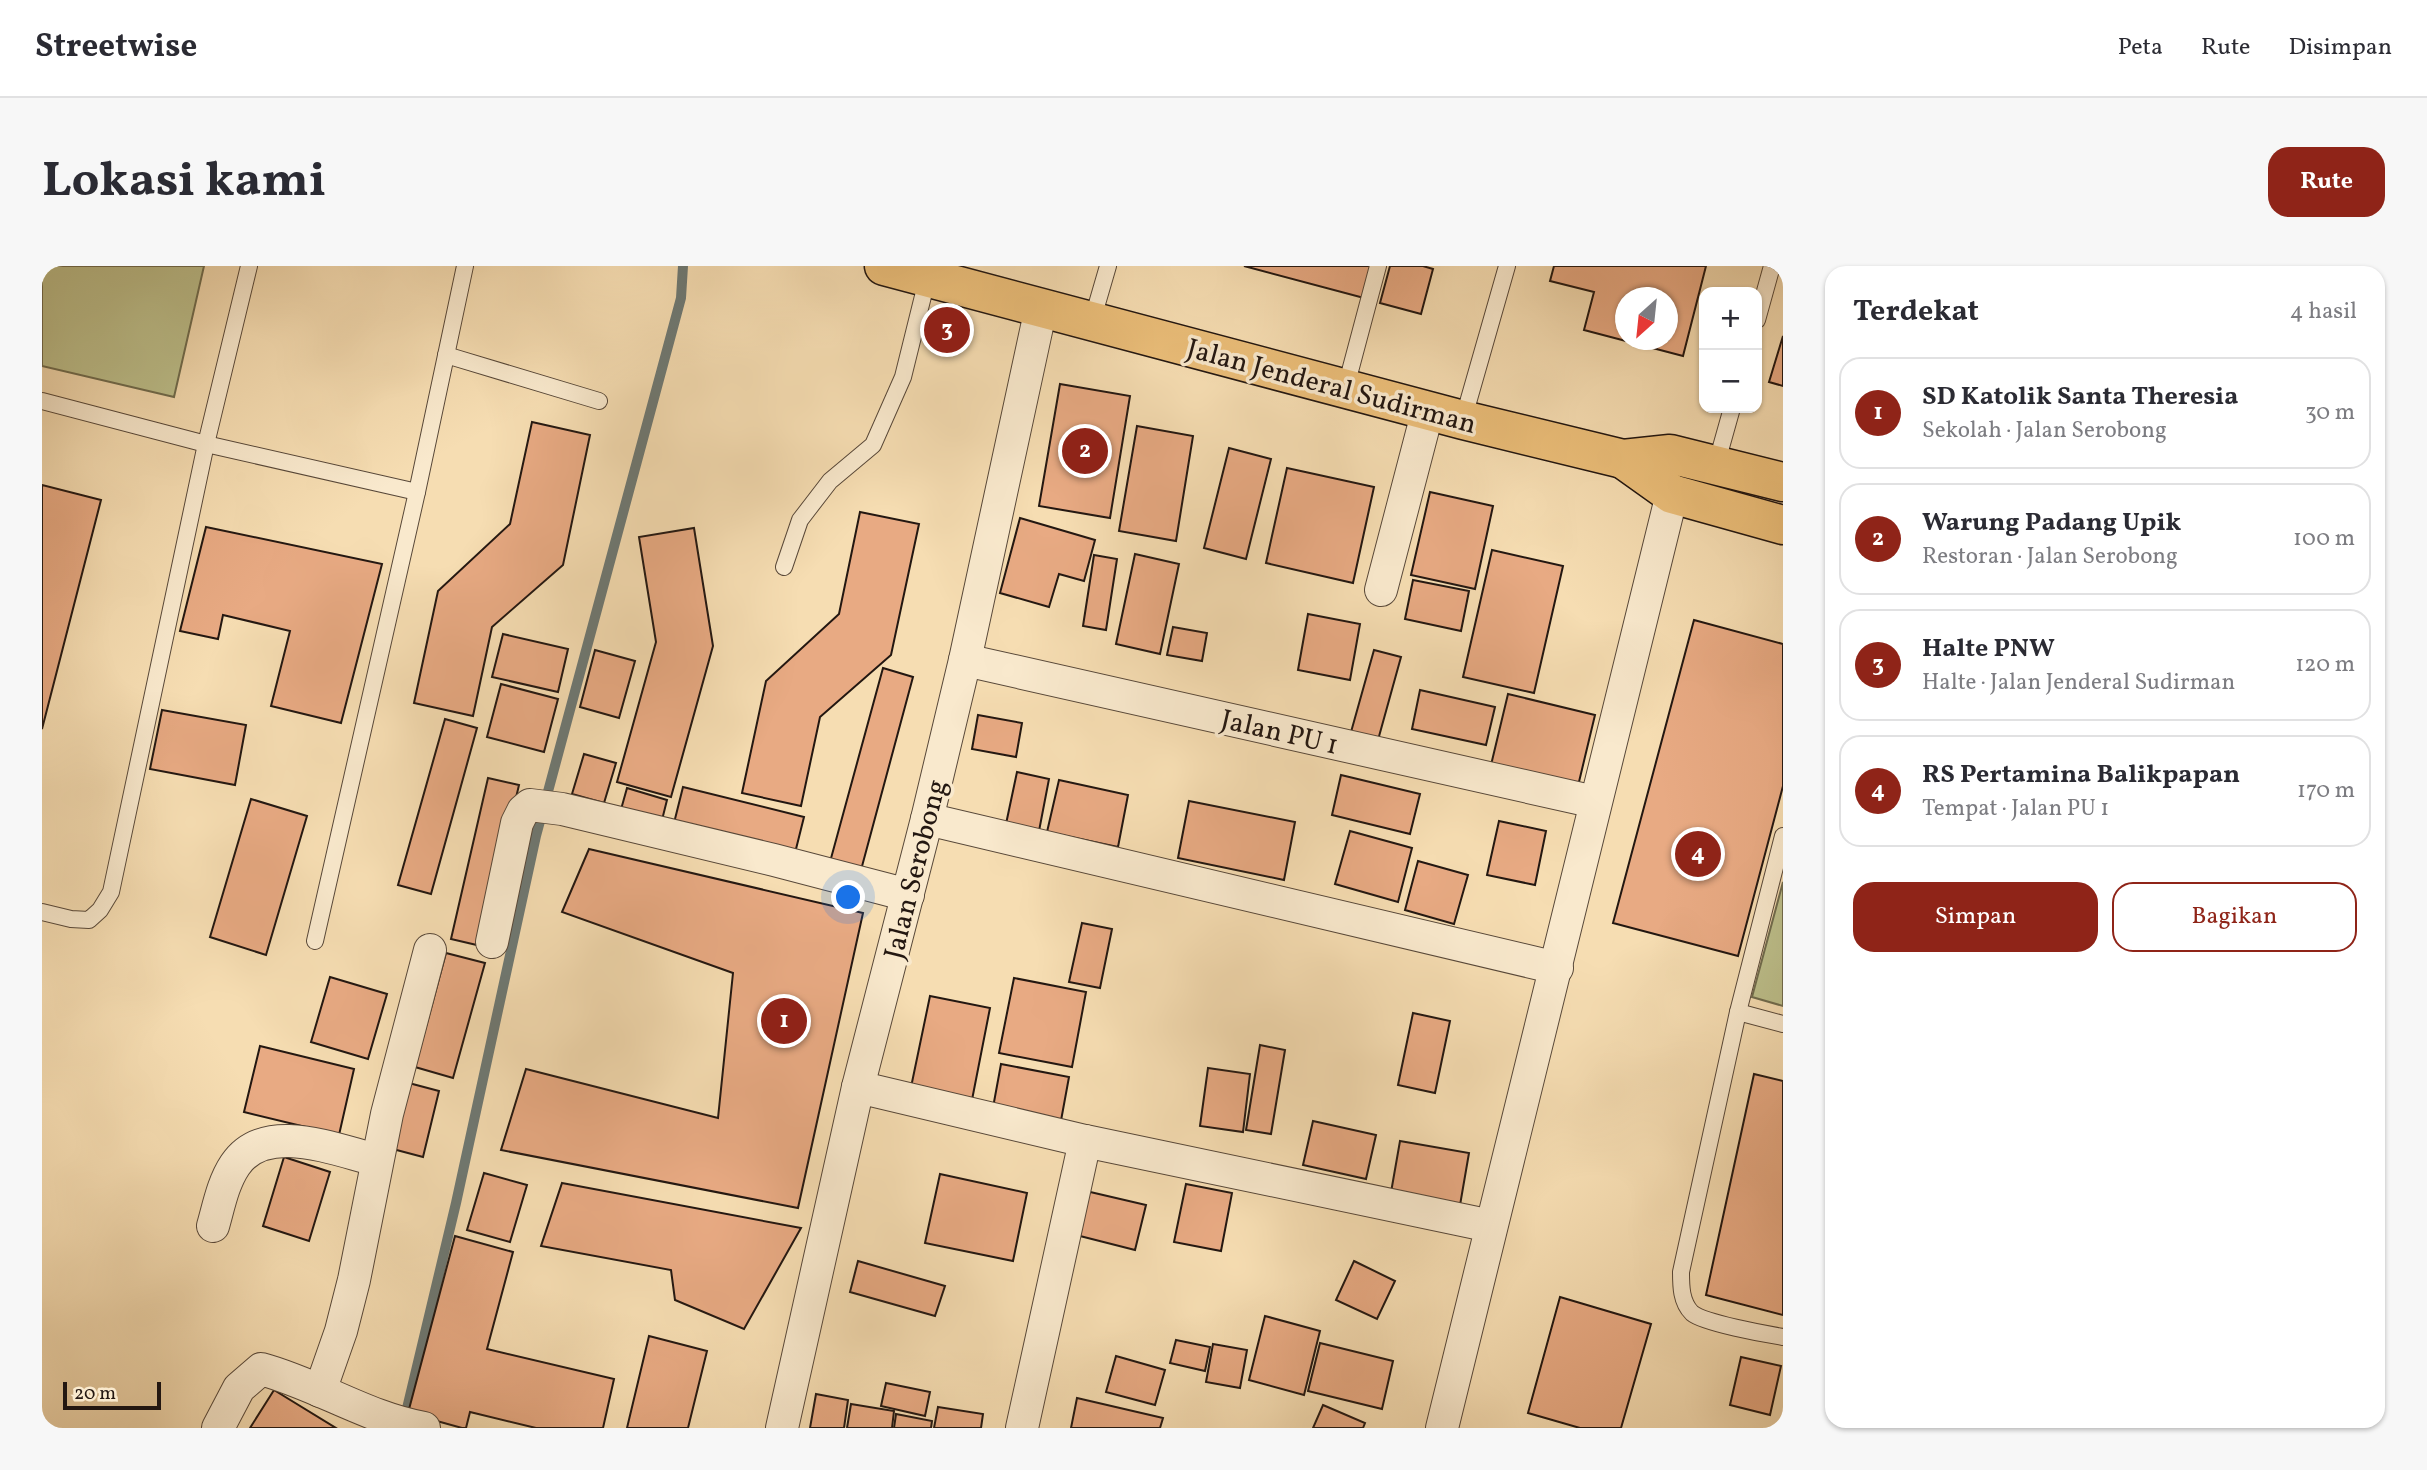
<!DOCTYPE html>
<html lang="id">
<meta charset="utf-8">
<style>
body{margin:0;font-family:Vollkorn,serif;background:#f7f7f7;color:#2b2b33}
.controls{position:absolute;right:21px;top:21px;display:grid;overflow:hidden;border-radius:14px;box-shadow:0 2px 5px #0004}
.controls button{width:63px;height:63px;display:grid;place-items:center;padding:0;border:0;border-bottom:2px solid #e1e1e2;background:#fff;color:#2b2b33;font:35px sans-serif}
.compass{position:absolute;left:1573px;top:21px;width:63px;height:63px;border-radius:50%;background:#fff;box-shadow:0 2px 5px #0004;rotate:207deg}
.scale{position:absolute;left:21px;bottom:18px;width:98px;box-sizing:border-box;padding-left:7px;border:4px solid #231711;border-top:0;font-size:19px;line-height:24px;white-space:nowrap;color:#231711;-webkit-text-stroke:5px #f9e9cd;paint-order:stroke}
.you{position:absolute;left:807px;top:632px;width:24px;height:24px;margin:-18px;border:5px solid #fff;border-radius:50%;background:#1a73e8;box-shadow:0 0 0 10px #1a73e833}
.badge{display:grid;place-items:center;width:46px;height:46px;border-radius:50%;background:#8f2418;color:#fff;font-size:23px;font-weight:700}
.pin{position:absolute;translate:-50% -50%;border:4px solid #fff;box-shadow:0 2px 7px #0006}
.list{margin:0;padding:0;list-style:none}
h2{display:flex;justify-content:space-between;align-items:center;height:91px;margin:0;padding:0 28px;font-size:30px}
h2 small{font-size:23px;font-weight:400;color:#7c7c81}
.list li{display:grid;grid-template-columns:46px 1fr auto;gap:21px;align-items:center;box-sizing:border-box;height:112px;margin:0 14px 14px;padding:0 14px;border:2px solid #e1e1e2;border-radius:21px}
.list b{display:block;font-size:26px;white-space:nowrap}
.list p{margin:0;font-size:23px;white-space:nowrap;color:#7c7c81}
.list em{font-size:23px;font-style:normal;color:#7c7c81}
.actions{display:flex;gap:14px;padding:21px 28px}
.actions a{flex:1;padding:16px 0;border:2px solid #8f2418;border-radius:21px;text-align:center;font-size:24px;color:#8f2418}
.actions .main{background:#8f2418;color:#fff}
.map{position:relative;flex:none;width:1741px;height:1162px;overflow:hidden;border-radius:21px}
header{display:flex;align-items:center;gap:42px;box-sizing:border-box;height:98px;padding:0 35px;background:#fff;border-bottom:2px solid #e1e1e2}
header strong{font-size:33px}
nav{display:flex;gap:38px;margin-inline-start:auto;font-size:24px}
.intro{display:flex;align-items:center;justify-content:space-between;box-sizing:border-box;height:168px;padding:0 42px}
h1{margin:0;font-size:49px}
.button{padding:18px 32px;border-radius:21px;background:#8f2418;color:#fff;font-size:24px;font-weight:700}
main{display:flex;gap:42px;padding:0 42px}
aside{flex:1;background:#fff;border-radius:21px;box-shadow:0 2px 5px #0004}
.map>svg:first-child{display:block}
.green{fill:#bdc08c;stroke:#706c4e;stroke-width:2}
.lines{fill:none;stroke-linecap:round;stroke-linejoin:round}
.stream{stroke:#6e7974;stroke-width:10}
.building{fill:#e8aa83;stroke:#231711;stroke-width:2;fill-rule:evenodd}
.service-casing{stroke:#584839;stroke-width:18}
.minor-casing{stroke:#584839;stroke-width:34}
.trunk-casing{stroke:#231711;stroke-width:41}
.service{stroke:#f9e9cd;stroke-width:16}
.minor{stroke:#f9e9cd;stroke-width:32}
.trunk{stroke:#ebbe79;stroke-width:38}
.labels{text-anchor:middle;stroke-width:7;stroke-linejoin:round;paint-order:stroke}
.street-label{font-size:28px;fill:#231711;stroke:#f9e9cd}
</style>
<header>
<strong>Streetwise</strong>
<nav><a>Peta</a><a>Rute</a><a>Disimpan</a></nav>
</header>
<div class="intro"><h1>Lokasi kami</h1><a class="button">Rute</a></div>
<main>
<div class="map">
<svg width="1741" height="1162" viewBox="0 0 1741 1162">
<rect width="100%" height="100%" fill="#f6ddb2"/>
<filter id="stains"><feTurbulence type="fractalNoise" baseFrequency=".00286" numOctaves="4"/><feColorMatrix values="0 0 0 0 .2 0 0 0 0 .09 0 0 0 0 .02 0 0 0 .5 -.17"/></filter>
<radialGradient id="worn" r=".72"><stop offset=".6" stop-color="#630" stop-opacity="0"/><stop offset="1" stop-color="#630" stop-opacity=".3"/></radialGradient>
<g class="green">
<path d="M 0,0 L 162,0 L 132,131 L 0,100 Z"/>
<path d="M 1741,616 L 1741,740 L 1710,731 Z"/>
</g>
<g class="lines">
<path class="stream" d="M 362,1155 L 414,937 L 494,570 L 639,32 L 641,0"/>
</g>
<g class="building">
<path d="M 1202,0 L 1330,0 L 1322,32 Z"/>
<path d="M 1348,0 L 1381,0 L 1391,3 L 1379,48 L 1338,37 Z"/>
<path d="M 1512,0 L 1664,0 L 1641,90 L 1542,64 L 1552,26 L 1508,15 ZM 1584,32 L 1626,32 L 1626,74 L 1584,74 Z"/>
<path d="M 1741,70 L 1741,120 L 1727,116 Z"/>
<path d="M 1018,118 L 1088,130 L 1068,252 L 997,240 Z"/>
<path d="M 490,156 L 548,169 L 521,299 L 450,361 L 431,450 L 372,437 L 396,325 L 468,258 Z"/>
<path d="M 1095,160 L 1151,170 L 1134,275 L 1077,265 Z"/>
<path d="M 1187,182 L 1229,193 L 1204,293 L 1162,282 Z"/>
<path d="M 1245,202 L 1332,221 L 1311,317 L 1224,297 Z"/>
<path d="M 0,219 L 59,234 L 0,463 Z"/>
<path d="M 1388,226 L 1451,240 L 1433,323 L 1369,309 Z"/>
<path d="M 818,246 L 877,258 L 849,389 L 778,451 L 759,540 L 700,527 L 724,415 L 797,348 Z"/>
<path d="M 978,252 L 1053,274 L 1042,315 L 1017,308 L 1007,341 L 958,327 Z"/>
<path d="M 164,261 L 340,298 L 299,457 L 229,440 L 248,365 L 181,349 L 176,373 L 138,365 Z"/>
<path d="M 652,262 L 671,380 L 629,531 L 575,516 L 614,376 L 597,271 Z"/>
<path d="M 1450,284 L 1521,300 L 1492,427 L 1421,411 Z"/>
<path d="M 1093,288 L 1137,298 L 1118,388 L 1074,378 Z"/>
<path d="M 1052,289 L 1075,293 L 1064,364 L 1041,360 Z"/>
<path d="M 1371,314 L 1427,325 L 1419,365 L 1363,353 Z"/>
<path d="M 1266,348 L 1318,358 L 1308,414 L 1256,404 Z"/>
<path d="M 1652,354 L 1741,378 L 1741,520 L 1696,690 L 1571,657 Z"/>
<path d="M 1131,361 L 1165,367 L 1160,395 L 1125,389 Z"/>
<path d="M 461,368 L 526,383 L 516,426 L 450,411 Z"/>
<path d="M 553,384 L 593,395 L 577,452 L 538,441 Z"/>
<path d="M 1332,384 L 1359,391 L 1336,474 L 1309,466 Z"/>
<path d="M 841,402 L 871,411 L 819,604 L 788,596 Z"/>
<path d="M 459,418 L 516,433 L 502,486 L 445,471 Z"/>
<path d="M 1378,424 L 1453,441 L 1444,479 L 1370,463 Z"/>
<path d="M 1466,428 L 1553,449 L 1536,520 L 1449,499 Z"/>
<path d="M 120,444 L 204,459 L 193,519 L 108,503 Z"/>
<path d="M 936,449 L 980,457 L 974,491 L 930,483 Z"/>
<path d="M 403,453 L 435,462 L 389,628 L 356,619 Z"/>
<path d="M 542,488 L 574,497 L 562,537 L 530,528 Z"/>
<path d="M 975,506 L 1007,513 L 997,565 L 964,558 Z"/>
<path d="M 1299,509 L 1378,528 L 1368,568 L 1290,549 Z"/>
<path d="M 446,512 L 477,519 L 439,680 L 409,673 Z"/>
<path d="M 1017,514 L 1086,529 L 1076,581 L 1005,566 Z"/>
<path d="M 641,521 L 762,551 L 752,591 L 631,561 Z"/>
<path d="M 585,522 L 625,534 L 619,558 L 578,547 Z"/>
<path d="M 209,533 L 265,550 L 224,689 L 168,671 Z"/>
<path d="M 1147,535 L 1253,556 L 1242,614 L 1136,592 Z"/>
<path d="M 1457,555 L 1504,565 L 1493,619 L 1445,609 Z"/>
<path d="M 1308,565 L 1370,582 L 1356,636 L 1293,618 Z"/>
<path d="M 547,583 L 821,647 L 756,942 L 459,884 L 484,803 L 676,852 L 691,707 L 520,646 Z"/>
<path d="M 1376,595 L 1426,609 L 1412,658 L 1363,644 Z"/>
<path d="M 1040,657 L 1070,663 L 1058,722 L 1027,716 Z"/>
<path d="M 404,687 L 443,697 L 411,812 L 373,801 Z"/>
<path d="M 288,711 L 345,728 L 326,793 L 269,776 Z"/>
<path d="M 972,712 L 1044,726 L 1030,801 L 957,787 Z"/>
<path d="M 888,730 L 948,742 L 929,839 L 868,826 Z"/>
<path d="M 1371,747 L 1408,755 L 1393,827 L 1356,819 Z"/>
<path d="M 1218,779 L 1243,784 L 1229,868 L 1204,864 Z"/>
<path d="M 218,780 L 312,803 L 297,869 L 202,846 Z"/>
<path d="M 959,798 L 1027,811 L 1018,860 L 950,847 Z"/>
<path d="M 1166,802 L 1208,808 L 1201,866 L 1158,860 Z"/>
<path d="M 1712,808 L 1741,815 L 1741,1049 L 1664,1029 Z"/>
<path d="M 363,816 L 397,825 L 381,891 L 347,882 Z"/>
<path d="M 1271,855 L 1334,869 L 1324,913 L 1261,899 Z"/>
<path d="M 1358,875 L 1427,887 L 1417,945 L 1348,932 Z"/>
<path d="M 242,891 L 288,906 L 267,975 L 221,960 Z"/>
<path d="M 442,907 L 485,919 L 468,976 L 425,964 Z"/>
<path d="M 898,908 L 985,927 L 971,995 L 883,977 Z"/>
<path d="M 520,917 L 759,962 L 702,1063 L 633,1034 L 629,1004 L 499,980 Z"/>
<path d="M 1144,918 L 1190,927 L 1179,985 L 1132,976 Z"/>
<path d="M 1044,925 L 1104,939 L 1093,984 L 1034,969 Z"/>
<path d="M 413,970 L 471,986 L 445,1083 L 572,1113 L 561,1162 L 494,1162 L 428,1146 L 424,1162 L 420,1162 L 366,1147 Z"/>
<path d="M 816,995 L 903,1020 L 893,1050 L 808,1026 Z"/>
<path d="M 1312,995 L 1353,1015 L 1335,1053 L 1294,1034 Z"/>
<path d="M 1518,1031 L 1609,1058 L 1579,1162 L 1538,1162 L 1486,1147 Z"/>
<path d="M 1223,1050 L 1278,1065 L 1262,1129 L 1207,1114 Z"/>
<path d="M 607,1070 L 665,1085 L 646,1162 L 585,1162 Z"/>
<path d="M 1134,1074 L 1168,1081 L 1163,1105 L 1128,1097 Z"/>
<path d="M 1278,1077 L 1351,1095 L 1340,1143 L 1266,1125 Z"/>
<path d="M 1171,1078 L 1205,1084 L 1198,1122 L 1164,1116 Z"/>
<path d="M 1074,1090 L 1123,1104 L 1113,1139 L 1064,1126 Z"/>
<path d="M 1699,1091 L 1739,1100 L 1728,1149 L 1688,1139 Z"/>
<path d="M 844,1117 L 888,1126 L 883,1150 L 839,1140 Z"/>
<path d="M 232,1124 L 294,1162 L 208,1162 Z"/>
<path d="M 774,1128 L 806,1134 L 802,1162 L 768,1162 Z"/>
<path d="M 1035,1132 L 1121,1152 L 1118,1162 L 1029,1162 Z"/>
<path d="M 809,1138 L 852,1145 L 850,1162 L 805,1162 Z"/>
<path d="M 1281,1139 L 1323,1157 L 1321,1162 L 1271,1162 Z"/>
<path d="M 896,1141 L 941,1148 L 939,1162 L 892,1162 Z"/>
<path d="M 854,1148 L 890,1155 L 889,1162 L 852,1162 Z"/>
</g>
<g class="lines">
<defs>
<g id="service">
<path d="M 1715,54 L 1730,0"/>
<path d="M 1050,55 L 1066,0"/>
<path d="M 404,89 L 557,135"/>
<path d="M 1303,124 L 1336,0"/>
<path d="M 0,135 L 164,178 L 375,226"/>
<path d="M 1421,154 L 1465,0"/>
<path d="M 1674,199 L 1690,142"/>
<path d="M 742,301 L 758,254 L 788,215 L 831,179 L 861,111 L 886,10"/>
<path d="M 1741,570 L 1696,746 L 1639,1006 C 1639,1020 1639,1036 1650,1047 C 1662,1057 1723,1068 1741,1071"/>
<path d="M 0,646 L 29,653 L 47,654 L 58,644 L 69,626 L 164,178 L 207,0"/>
<path d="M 273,675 L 375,226 L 423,0"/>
<path d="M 1696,746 L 1741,758"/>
</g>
<g id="minor">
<path d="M 1339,324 L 1386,144"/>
<path d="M 923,394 L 1553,536"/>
<path d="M 885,553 L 1515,702"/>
<path d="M 450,676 L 475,557 L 481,545 L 488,539 L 520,543 L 732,594 L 866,629"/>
<path d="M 816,821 L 1043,875 L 1449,960"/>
<path d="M 171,960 C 177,939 181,917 193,899 C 223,854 293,884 335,894"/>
<path d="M 278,1125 L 299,1065 L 312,1014 L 345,848 L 388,684"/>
<path d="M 176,1162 L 197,1122 L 219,1103 C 275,1118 325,1152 382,1162"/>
<path d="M 740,1162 L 816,821 L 885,553 L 923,394 L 999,42"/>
<path d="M 980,1162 L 1043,875"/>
<path d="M 1400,1162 L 1630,228"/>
</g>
<g id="trunk">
<path d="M 842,0 L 1421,154 L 1581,193 L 1628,188 L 1741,216"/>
<path d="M 1581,193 L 1630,228 L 1741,259"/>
</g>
</defs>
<use href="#service" class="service-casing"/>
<use href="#minor" class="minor-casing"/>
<use href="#trunk" class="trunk-casing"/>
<use href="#service" class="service"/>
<use href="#minor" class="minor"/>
<use href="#trunk" class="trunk"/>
</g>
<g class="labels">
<g class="street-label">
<text transform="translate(1290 119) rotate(15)" y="10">Jalan Jenderal Sudirman</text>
<text transform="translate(1238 465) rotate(13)" y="10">Jalan PU 1</text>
<text transform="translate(872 603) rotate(-76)" y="10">Jalan Serobong</text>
</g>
</g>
<rect width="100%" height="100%" filter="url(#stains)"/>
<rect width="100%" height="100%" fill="url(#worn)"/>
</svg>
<div class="controls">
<button>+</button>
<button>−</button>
</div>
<svg class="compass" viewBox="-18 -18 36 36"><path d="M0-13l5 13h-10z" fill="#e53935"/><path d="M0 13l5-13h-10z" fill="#7c7c81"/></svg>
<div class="scale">20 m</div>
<div class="you"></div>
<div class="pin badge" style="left:742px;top:755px">1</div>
<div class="pin badge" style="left:1043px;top:185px">2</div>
<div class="pin badge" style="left:905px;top:64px">3</div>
<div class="pin badge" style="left:1656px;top:588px">4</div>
</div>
<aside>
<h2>Terdekat<small>4 hasil</small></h2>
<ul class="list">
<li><span class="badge">1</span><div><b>SD Katolik Santa Theresia</b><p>Sekolah · Jalan Serobong</p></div><em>30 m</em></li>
<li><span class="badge">2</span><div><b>Warung Padang Upik</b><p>Restoran · Jalan Serobong</p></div><em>100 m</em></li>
<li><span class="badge">3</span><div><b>Halte PNW</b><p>Halte · Jalan Jenderal Sudirman</p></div><em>120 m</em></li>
<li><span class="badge">4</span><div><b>RS Pertamina Balikpapan</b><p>Tempat · Jalan PU 1</p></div><em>170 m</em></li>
</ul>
<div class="actions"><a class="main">Simpan</a><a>Bagikan</a></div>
</aside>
</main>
